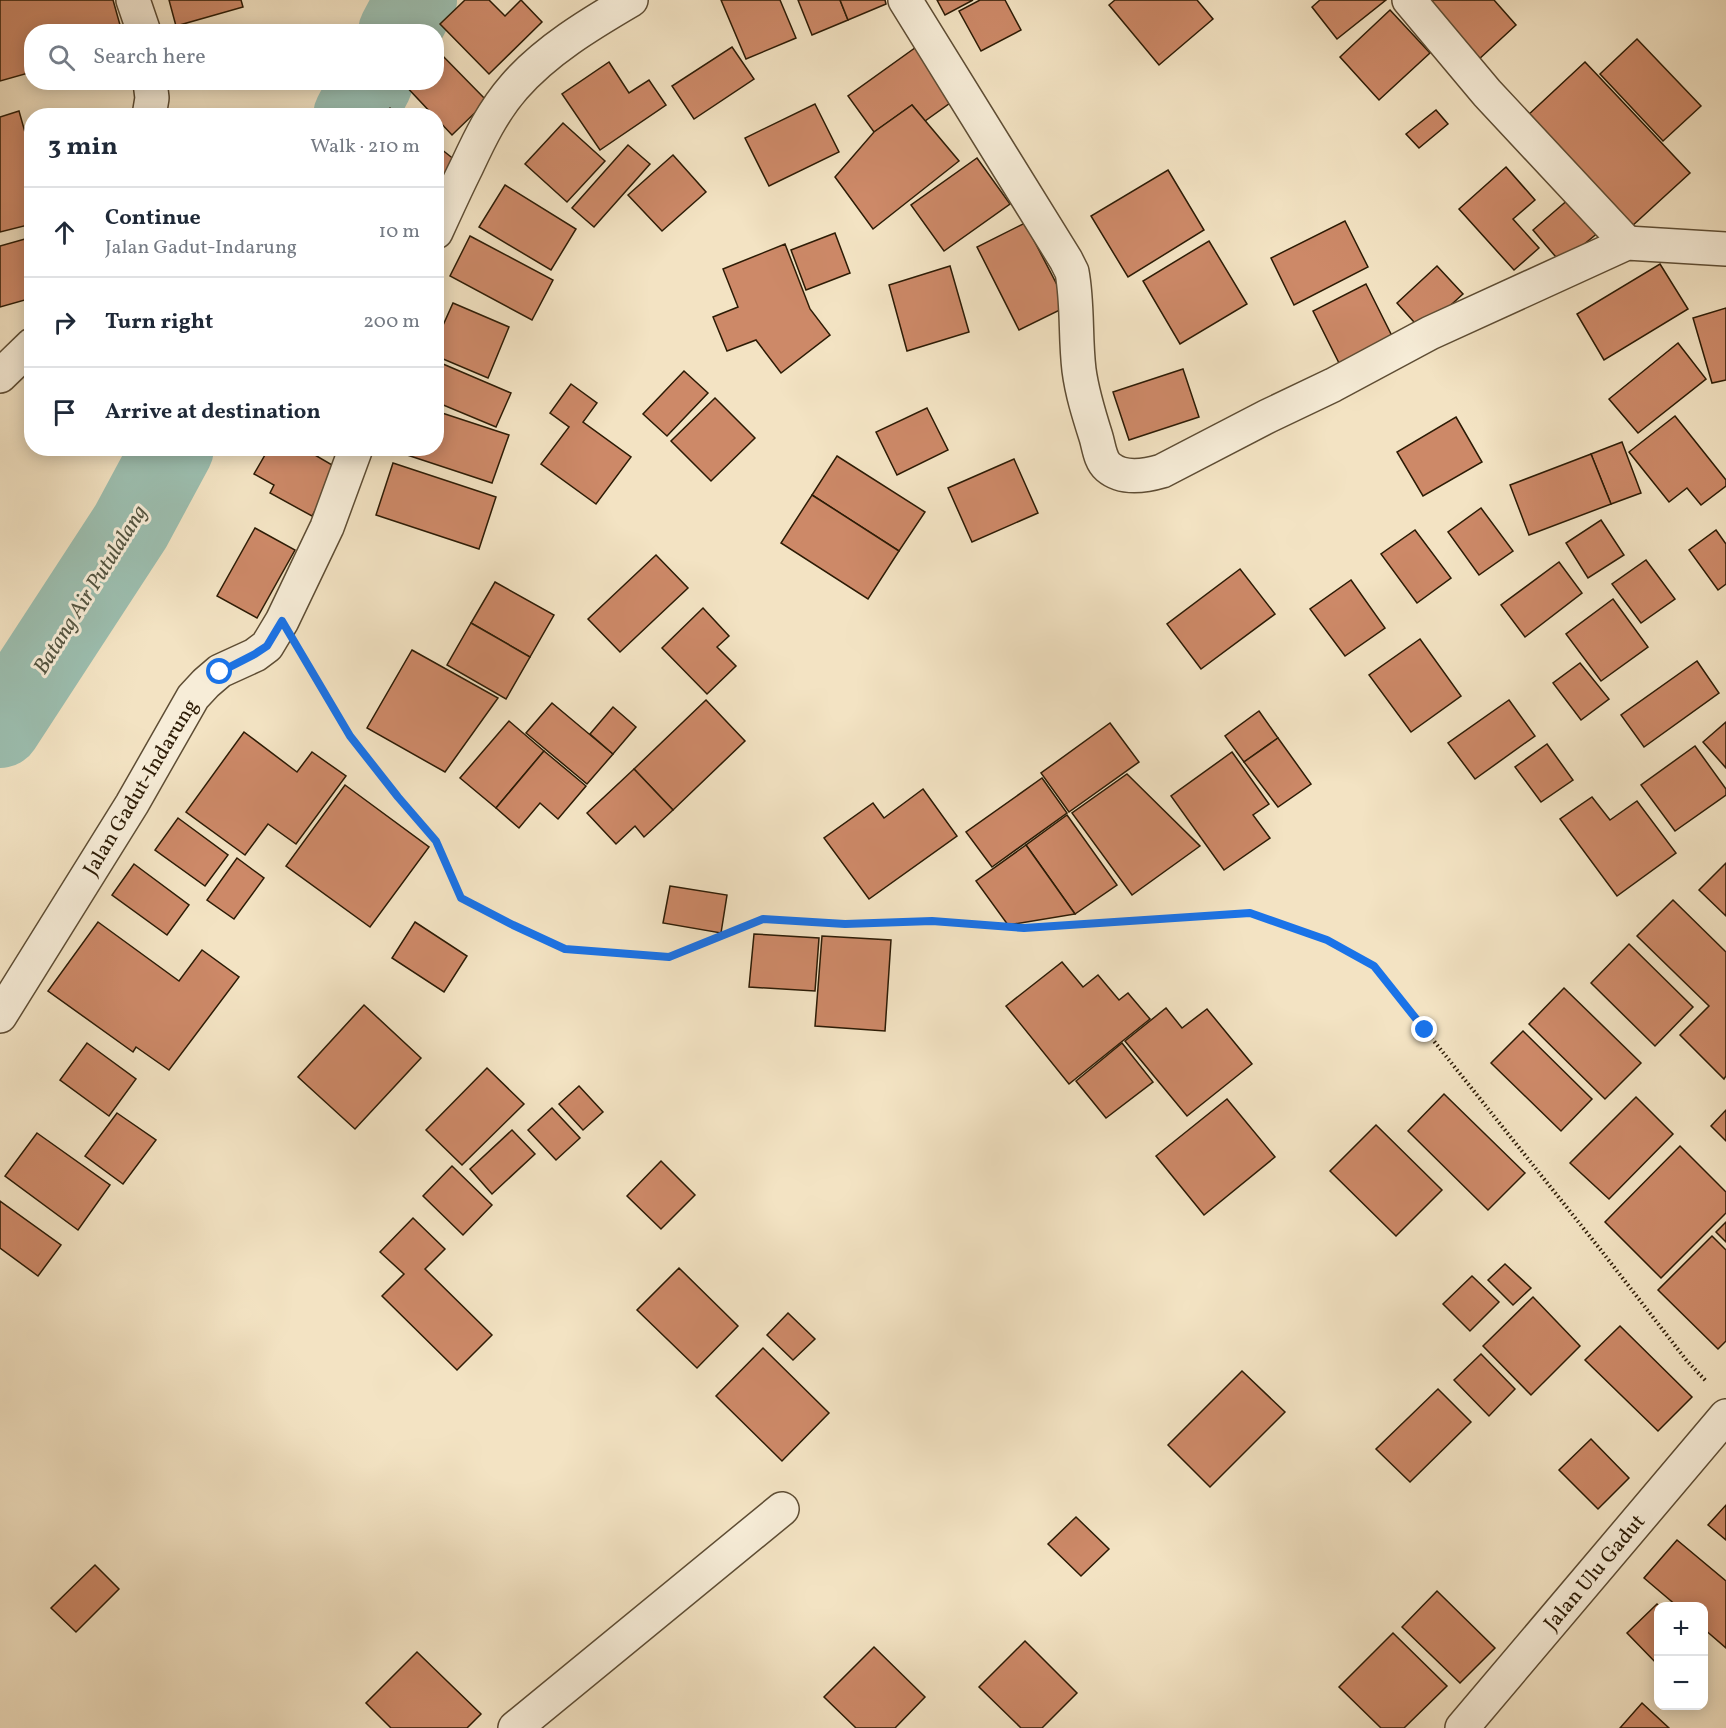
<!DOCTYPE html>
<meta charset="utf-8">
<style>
body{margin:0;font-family:Vollkorn,serif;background:#f6f6f7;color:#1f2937}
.controls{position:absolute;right:18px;bottom:18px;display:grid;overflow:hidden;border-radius:12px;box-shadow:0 3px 15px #0003}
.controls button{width:54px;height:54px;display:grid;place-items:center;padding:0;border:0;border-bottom:2px solid #e0e1e3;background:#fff;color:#1f2937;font:30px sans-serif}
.stop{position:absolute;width:18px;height:18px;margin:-14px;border:4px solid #1a73e8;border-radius:50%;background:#fff}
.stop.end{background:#1a73e8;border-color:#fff;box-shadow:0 2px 6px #0008}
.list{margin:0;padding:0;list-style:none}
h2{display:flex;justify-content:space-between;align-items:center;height:78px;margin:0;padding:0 24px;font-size:26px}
h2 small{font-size:20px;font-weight:400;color:#747a83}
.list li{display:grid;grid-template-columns:39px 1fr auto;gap:18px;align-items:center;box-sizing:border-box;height:90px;padding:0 24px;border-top:2px solid #e0e1e3}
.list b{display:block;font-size:22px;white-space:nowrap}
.list p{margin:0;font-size:20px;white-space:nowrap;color:#747a83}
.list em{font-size:20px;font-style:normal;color:#747a83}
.icon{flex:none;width:33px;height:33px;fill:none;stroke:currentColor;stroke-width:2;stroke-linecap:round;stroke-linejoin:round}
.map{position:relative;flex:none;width:1726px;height:1728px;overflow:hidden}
.search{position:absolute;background:#fff;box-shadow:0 3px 15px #0003;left:24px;top:24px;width:420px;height:66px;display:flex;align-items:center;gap:15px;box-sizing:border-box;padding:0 21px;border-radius:24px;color:#747a83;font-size:22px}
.panel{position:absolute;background:#fff;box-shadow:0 3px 15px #0003;left:24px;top:108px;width:420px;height:348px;border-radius:24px}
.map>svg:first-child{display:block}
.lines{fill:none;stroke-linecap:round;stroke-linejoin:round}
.river{stroke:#9cbeaf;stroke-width:82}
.building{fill:#cd8968;stroke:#2c1b05;stroke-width:1.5}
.minor-casing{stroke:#5e4d34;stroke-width:36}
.tertiary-casing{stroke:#5e4d34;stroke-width:36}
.path{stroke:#2c1b05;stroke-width:4;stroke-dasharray:1.5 3;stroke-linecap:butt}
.minor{stroke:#f7edd8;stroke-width:33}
.tertiary{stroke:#f7edd8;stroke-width:33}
.route{stroke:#1a73e8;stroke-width:8}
.labels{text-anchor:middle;stroke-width:6;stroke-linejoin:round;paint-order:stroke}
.street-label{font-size:21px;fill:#2c1b05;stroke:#f7edd8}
.water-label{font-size:22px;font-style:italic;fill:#535440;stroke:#f7edd8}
</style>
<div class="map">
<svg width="1726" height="1728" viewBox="0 0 1726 1728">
<rect width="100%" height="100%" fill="#f3e3c3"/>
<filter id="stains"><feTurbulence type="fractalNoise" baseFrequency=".00333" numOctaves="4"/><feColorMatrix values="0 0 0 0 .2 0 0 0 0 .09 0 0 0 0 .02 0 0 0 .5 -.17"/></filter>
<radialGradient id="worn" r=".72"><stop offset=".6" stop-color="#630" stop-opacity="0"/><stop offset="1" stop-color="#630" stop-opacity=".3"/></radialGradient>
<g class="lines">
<g class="river">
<path d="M 399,32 L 416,0"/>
<path d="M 354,116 L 372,82"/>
<path d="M 0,727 L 131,526 L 173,448"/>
</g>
</g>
<g class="building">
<path d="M 0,0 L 113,0 L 122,32 L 32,32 L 32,72 L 0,81 Z"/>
<path d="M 169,0 L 241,0 L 243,7 L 176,26 Z"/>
<path d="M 465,0 L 489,0 L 505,16 L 521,0 L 542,22 L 489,74 L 440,24 Z"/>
<path d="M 721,0 L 780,0 L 796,38 L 746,59 Z"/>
<path d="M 798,0 L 840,0 L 848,20 L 812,35 Z"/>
<path d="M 840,0 L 885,0 L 886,4 L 848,20 Z"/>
<path d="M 937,0 L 973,0 L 945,15 Z"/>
<path d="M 980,0 L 1005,0 L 1021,30 L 981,51 L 959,11 Z"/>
<path d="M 1115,0 L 1197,0 L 1213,19 L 1159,65 L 1109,5 Z"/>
<path d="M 1320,0 L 1386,0 L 1337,39 L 1312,7 Z"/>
<path d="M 1420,0 L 1494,0 L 1516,25 L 1477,61 Z"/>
<path d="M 1390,10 L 1430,53 L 1379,100 L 1340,57 Z"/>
<path d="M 1637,39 L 1701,106 L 1663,141 L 1600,74 Z"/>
<path d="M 919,45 L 957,98 L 925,121 L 912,105 L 874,132 L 848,96 Z"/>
<path d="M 732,47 L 754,79 L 694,119 L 672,86 Z"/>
<path d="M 436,49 L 487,101 L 452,135 L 436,118 L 436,116 L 434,116 L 402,82 L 436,82 Z"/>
<path d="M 609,62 L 629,93 L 649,80 L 666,105 L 600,150 L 562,94 Z"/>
<path d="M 1585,62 L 1690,173 L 1631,227 L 1526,117 Z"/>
<path d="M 815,104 L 839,152 L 769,186 L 745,138 Z"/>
<path d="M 912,105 L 959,161 L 873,229 L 835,177 L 874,132 Z"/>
<path d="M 390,108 L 399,116 L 383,116 Z"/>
<path d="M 1436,110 L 1448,124 L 1419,148 L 1406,134 Z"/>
<path d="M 19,111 L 32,157 L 32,224 L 0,232 L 0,117 Z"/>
<path d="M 563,123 L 605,161 L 567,202 L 525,164 Z"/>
<path d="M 436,145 L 460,164 L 436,193 Z"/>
<path d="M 628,145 L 650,164 L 594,227 L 572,208 Z"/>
<path d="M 673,155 L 706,192 L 662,231 L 628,195 Z"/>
<path d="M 977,158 L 1010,204 L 944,251 L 911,205 Z"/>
<path d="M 1506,167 L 1535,200 L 1513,219 L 1539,248 L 1514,270 L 1459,209 Z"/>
<path d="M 1168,170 L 1204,230 L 1128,277 L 1091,216 Z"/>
<path d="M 505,185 L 576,229 L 551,270 L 479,227 Z"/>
<path d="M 1570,198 L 1599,232 L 1561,263 L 1533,230 Z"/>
<path d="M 1345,221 L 1368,267 L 1294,305 L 1271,258 Z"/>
<path d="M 1025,223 L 1068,306 L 1019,330 L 977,247 Z"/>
<path d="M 835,233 L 850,273 L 806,290 L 791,250 Z"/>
<path d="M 470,236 L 553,280 L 532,320 L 450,276 Z"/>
<path d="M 32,237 L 32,298 L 0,307 L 0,246 Z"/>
<path d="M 1209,241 L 1247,304 L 1180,344 L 1143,281 Z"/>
<path d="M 785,244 L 810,309 L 830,335 L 781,373 L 756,340 L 727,351 L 713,317 L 738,307 L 723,269 Z"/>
<path d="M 1660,264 L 1688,309 L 1604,360 L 1577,314 Z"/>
<path d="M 950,266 L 969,332 L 907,351 L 889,285 Z"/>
<path d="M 1437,266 L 1463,294 L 1422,331 L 1397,303 Z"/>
<path d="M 1366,284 L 1393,338 L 1340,365 L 1313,311 Z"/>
<path d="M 453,303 L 509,327 L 488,378 L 436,356 L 436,341 Z"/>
<path d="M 1726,308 L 1726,380 L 1712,383 L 1693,318 Z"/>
<path d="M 1678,343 L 1706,379 L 1638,433 L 1609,399 Z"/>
<path d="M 436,361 L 511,393 L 496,427 L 436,402 Z"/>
<path d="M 1183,369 L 1199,417 L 1129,440 L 1113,392 Z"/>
<path d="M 684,371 L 708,393 L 667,436 L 643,414 Z"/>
<path d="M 571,384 L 597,403 L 583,422 L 631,457 L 596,504 L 541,464 L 569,427 L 550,413 Z"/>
<path d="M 715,398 L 755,438 L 711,481 L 671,441 Z"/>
<path d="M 927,408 L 948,450 L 897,475 L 876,432 Z"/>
<path d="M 436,411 L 509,435 L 492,483 L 398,452 L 399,448 L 436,448 Z"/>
<path d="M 1675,416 L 1726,480 L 1726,486 L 1701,505 L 1687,488 L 1669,502 L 1629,452 Z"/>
<path d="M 1456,417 L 1482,462 L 1423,496 L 1397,452 Z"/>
<path d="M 1622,442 L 1641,493 L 1611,504 L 1591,454 Z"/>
<path d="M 269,448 L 283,448 L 292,453 L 295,448 L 303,448 L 339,469 L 312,516 L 270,493 L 274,485 L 254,474 Z"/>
<path d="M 1591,454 L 1611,504 L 1529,535 L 1510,485 Z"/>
<path d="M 837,456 L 925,512 L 899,551 L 812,495 Z"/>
<path d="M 1014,459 L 1038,513 L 972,542 L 948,488 Z"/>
<path d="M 393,463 L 496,497 L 479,549 L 376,515 Z"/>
<path d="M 812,495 L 899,551 L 868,599 L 781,543 Z"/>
<path d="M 1481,508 L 1513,551 L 1479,575 L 1448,532 Z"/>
<path d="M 1601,520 L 1624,555 L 1588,578 L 1566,543 Z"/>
<path d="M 255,528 L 295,550 L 257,618 L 217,596 Z"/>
<path d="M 1415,530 L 1451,578 L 1417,603 L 1381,554 Z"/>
<path d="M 1716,530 L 1726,544 L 1726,584 L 1718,590 L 1689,550 Z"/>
<path d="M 656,555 L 688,588 L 620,652 L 588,619 Z"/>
<path d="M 1646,560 L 1675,599 L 1641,623 L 1612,584 Z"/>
<path d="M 1559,562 L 1582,593 L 1525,637 L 1501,605 Z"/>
<path d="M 1240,569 L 1275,614 L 1201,669 L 1167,624 Z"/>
<path d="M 1351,580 L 1385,628 L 1345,656 L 1310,609 Z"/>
<path d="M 495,582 L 554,615 L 530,657 L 471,623 Z"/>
<path d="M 1613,599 L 1648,647 L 1601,681 L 1566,634 Z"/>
<path d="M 703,608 L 729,636 L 717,647 L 736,666 L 707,694 L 662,648 Z"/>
<path d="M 471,623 L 530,657 L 506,699 L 447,665 Z"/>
<path d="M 1420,639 L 1461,696 L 1411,732 L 1369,675 Z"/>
<path d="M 412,650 L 498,698 L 445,772 L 367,728 Z"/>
<path d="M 1697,661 L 1719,693 L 1644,747 L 1621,715 Z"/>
<path d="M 1580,663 L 1609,699 L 1581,720 L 1553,683 Z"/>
<path d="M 706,700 L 745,741 L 673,810 L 634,769 Z"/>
<path d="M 1509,700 L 1535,736 L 1475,779 L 1448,743 Z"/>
<path d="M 552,703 L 613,754 L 587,784 L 526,733 Z"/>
<path d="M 613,707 L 636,727 L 613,754 L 590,734 Z"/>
<path d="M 1259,711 L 1278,738 L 1244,762 L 1225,736 Z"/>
<path d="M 509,721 L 544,751 L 496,808 L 460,778 Z"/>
<path d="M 1726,722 L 1726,768 L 1703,742 Z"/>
<path d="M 1110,723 L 1139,762 L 1069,812 L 1041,773 Z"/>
<path d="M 244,732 L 297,772 L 312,752 L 346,776 L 296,844 L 268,824 L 245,855 L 186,812 Z"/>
<path d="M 1278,738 L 1311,784 L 1278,807 L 1244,762 Z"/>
<path d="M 1547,744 L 1573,780 L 1541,802 L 1515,767 Z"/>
<path d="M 1695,746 L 1726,789 L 1726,795 L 1675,831 L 1641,785 Z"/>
<path d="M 544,751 L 586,786 L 558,819 L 540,803 L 519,828 L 496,808 Z"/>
<path d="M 1232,752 L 1269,804 L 1253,815 L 1270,838 L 1224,870 L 1171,796 Z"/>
<path d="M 634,769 L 673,810 L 644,837 L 635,826 L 616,844 L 587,813 Z"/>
<path d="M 1127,774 L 1200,846 L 1132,895 L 1072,813 Z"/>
<path d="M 1042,778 L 1067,813 L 992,867 L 966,832 Z"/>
<path d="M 345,785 L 429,847 L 370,927 L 286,866 Z"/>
<path d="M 923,789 L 957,836 L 869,899 L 824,838 L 873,803 L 884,818 Z"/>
<path d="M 1592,797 L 1610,820 L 1637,801 L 1676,853 L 1617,896 L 1560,819 Z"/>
<path d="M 1067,815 L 1117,885 L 1075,914 L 1026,845 Z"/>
<path d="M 178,818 L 228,855 L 205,886 L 155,850 Z"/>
<path d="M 1026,845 L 1075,914 L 1008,925 L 976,881 Z"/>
<path d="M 237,858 L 264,878 L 234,919 L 207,900 Z"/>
<path d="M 1726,863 L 1726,916 L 1699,890 Z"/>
<path d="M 134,864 L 189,905 L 167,935 L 112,895 Z"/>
<path d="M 670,886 L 727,895 L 721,933 L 663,923 Z"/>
<path d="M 1673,900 L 1726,952 L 1726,1076 L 1724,1079 L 1680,1035 L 1709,1006 L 1637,936 Z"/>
<path d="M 98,922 L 179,981 L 202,950 L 239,977 L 169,1070 L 136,1047 L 133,1052 L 48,991 Z"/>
<path d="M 415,922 L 467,956 L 444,992 L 392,958 Z"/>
<path d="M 754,934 L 819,938 L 815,991 L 749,987 Z"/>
<path d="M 822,936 L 891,940 L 885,1031 L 815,1026 Z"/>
<path d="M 1629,944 L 1693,1007 L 1655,1046 L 1591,983 Z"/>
<path d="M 1062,962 L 1083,987 L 1098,975 L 1119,1000 L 1128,993 L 1150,1019 L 1069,1084 L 1006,1006 Z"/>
<path d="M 1564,988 L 1641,1063 L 1605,1099 L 1529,1024 Z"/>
<path d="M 364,1005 L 421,1058 L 355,1129 L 298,1077 Z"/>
<path d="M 1166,1008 L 1182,1028 L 1207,1009 L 1252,1064 L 1187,1116 L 1125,1041 Z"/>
<path d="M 1523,1031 L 1592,1099 L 1561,1131 L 1491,1063 Z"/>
<path d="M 87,1043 L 136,1079 L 109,1116 L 60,1080 Z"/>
<path d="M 1122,1043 L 1153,1082 L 1106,1118 L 1076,1081 Z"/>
<path d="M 487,1068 L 524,1104 L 462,1165 L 426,1130 Z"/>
<path d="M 579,1086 L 603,1112 L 583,1130 L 559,1104 Z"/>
<path d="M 1444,1094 L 1525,1173 L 1488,1210 L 1408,1131 Z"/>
<path d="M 1636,1097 L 1673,1134 L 1609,1199 L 1570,1163 Z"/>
<path d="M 1227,1099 L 1275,1157 L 1204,1215 L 1156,1156 Z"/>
<path d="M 552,1108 L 580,1138 L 556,1160 L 528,1130 Z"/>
<path d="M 1726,1110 L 1726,1141 L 1711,1126 Z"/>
<path d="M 117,1113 L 156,1140 L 123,1184 L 85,1156 Z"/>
<path d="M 1376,1125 L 1442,1190 L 1396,1236 L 1330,1171 Z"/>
<path d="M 512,1130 L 535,1154 L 492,1194 L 470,1169 Z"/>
<path d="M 37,1133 L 110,1185 L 78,1230 L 5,1176 Z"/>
<path d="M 1680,1146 L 1726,1192 L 1726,1213 L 1661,1278 L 1605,1222 Z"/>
<path d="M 661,1161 L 695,1195 L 661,1229 L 627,1196 Z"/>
<path d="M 452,1166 L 492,1205 L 463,1235 L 423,1196 Z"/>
<path d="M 0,1201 L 61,1245 L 38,1276 L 0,1248 Z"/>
<path d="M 413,1218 L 445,1249 L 425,1269 L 492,1335 L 457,1370 L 382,1296 L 404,1274 L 380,1252 Z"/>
<path d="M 1726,1222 L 1726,1242 L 1716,1232 Z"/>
<path d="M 1712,1236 L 1726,1250 L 1726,1341 L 1718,1349 L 1658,1290 Z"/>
<path d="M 1505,1264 L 1531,1288 L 1513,1305 L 1488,1280 Z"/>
<path d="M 679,1268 L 738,1326 L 697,1368 L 637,1310 Z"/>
<path d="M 1472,1276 L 1499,1302 L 1470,1331 L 1443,1304 Z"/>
<path d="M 1533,1297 L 1580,1346 L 1531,1395 L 1483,1346 Z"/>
<path d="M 788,1313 L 815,1339 L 793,1360 L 767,1335 Z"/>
<path d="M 1620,1326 L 1692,1397 L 1658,1431 L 1585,1360 Z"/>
<path d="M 763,1348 L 829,1413 L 782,1461 L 716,1396 Z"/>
<path d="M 1481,1354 L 1515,1389 L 1489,1416 L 1454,1380 Z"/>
<path d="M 1242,1371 L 1285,1412 L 1210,1487 L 1168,1445 Z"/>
<path d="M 1438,1389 L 1471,1422 L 1410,1482 L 1376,1449 Z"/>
<path d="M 1591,1439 L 1629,1478 L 1598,1509 L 1559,1470 Z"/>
<path d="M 1726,1505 L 1726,1540 L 1708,1525 Z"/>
<path d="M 1076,1517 L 1109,1549 L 1081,1576 L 1048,1544 Z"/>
<path d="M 1677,1540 L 1726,1581 L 1726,1648 L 1704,1629 L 1704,1606 L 1677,1606 L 1644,1578 Z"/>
<path d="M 95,1565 L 119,1589 L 76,1632 L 51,1608 Z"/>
<path d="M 1437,1591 L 1495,1648 L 1460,1683 L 1402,1627 Z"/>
<path d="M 1657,1604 L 1659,1606 L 1658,1665 L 1627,1633 Z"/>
<path d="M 1393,1633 L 1447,1686 L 1404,1728 L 1381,1728 L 1339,1687 Z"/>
<path d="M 1025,1641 L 1077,1693 L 1042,1728 L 1021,1728 L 979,1687 Z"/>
<path d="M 874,1647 L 925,1697 L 895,1728 L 856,1728 L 824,1697 Z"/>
<path d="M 417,1652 L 481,1714 L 467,1728 L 391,1728 L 366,1703 Z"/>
<path d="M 1642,1703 L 1669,1728 L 1620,1728 Z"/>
</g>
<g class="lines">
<defs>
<g id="minor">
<path d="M 133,0 L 144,32"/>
<path d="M 905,0 L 1066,260 L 1072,272 C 1078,304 1075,337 1079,370 C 1082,393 1089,415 1096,437 C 1099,447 1100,460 1108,467 C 1123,480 1145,476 1162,471 L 1268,416 L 1333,385 L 1430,333 L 1627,243 L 1726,249"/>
<path d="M 1409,0 L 1487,93 L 1627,243"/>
<path d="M 149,116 L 152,98 L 150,82"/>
<path d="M 436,232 C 446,210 456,188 467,166 C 480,138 493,111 514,87 C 545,51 590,24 631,0"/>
<path d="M 0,376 L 32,345"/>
<path d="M 0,1016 L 132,804 L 193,697 L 206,683 L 220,671 L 255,655 L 267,646 L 282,621 L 327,527 L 356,448"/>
<path d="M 515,1728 L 782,1509"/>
</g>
<path id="tertiary" d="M 1462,1728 L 1726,1416"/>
</defs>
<use href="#minor" class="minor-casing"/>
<use href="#tertiary" class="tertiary-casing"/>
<path class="path" d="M 305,661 L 350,736 L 398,797 L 436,841 L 461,898 L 513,925 L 565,949 L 669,958 L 763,919 L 845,924 L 932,921 L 1024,928 L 1250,913 L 1327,940 L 1374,966 L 1600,1249 L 1687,1361 L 1706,1381"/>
<use href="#minor" class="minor"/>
<use href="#tertiary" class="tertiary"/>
</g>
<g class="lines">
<path class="route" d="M 220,672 L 255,654 L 267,646 L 282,621 L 350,736 L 398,797 L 436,841 L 461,898 L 513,925 L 565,949 L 669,957 L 763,919 L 845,924 L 932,921 L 1024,928 L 1250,913 L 1327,940 L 1374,966 L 1425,1030"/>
</g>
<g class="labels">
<g class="street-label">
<text transform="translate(140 787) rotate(-59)" y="7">Jalan Gadut-Indarung</text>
<text transform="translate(1594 1572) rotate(-50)" y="7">Jalan Ulu Gadut</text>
</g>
<g class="water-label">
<text transform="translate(89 589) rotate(-58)" y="8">Batang Air Putulalang</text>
</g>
</g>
<rect width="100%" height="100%" filter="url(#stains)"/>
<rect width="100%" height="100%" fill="url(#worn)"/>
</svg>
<div class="controls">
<button>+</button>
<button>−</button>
</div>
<div class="stop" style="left:220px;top:672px"></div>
<div class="stop end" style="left:1425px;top:1030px"></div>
<div class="search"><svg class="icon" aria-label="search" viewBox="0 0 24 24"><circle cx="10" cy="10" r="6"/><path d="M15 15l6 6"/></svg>Search here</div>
<section class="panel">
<h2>3 min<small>Walk · 210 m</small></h2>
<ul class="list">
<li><svg class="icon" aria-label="ahead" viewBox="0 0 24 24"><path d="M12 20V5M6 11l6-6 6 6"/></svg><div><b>Continue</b><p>Jalan Gadut-Indarung</p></div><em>10 m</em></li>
<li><svg class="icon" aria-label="right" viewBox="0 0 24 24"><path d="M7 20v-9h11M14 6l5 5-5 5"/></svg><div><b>Turn right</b></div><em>200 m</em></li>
<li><svg class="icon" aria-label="arrive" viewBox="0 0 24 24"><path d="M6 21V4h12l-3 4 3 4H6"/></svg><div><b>Arrive at destination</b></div></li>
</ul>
</section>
</div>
